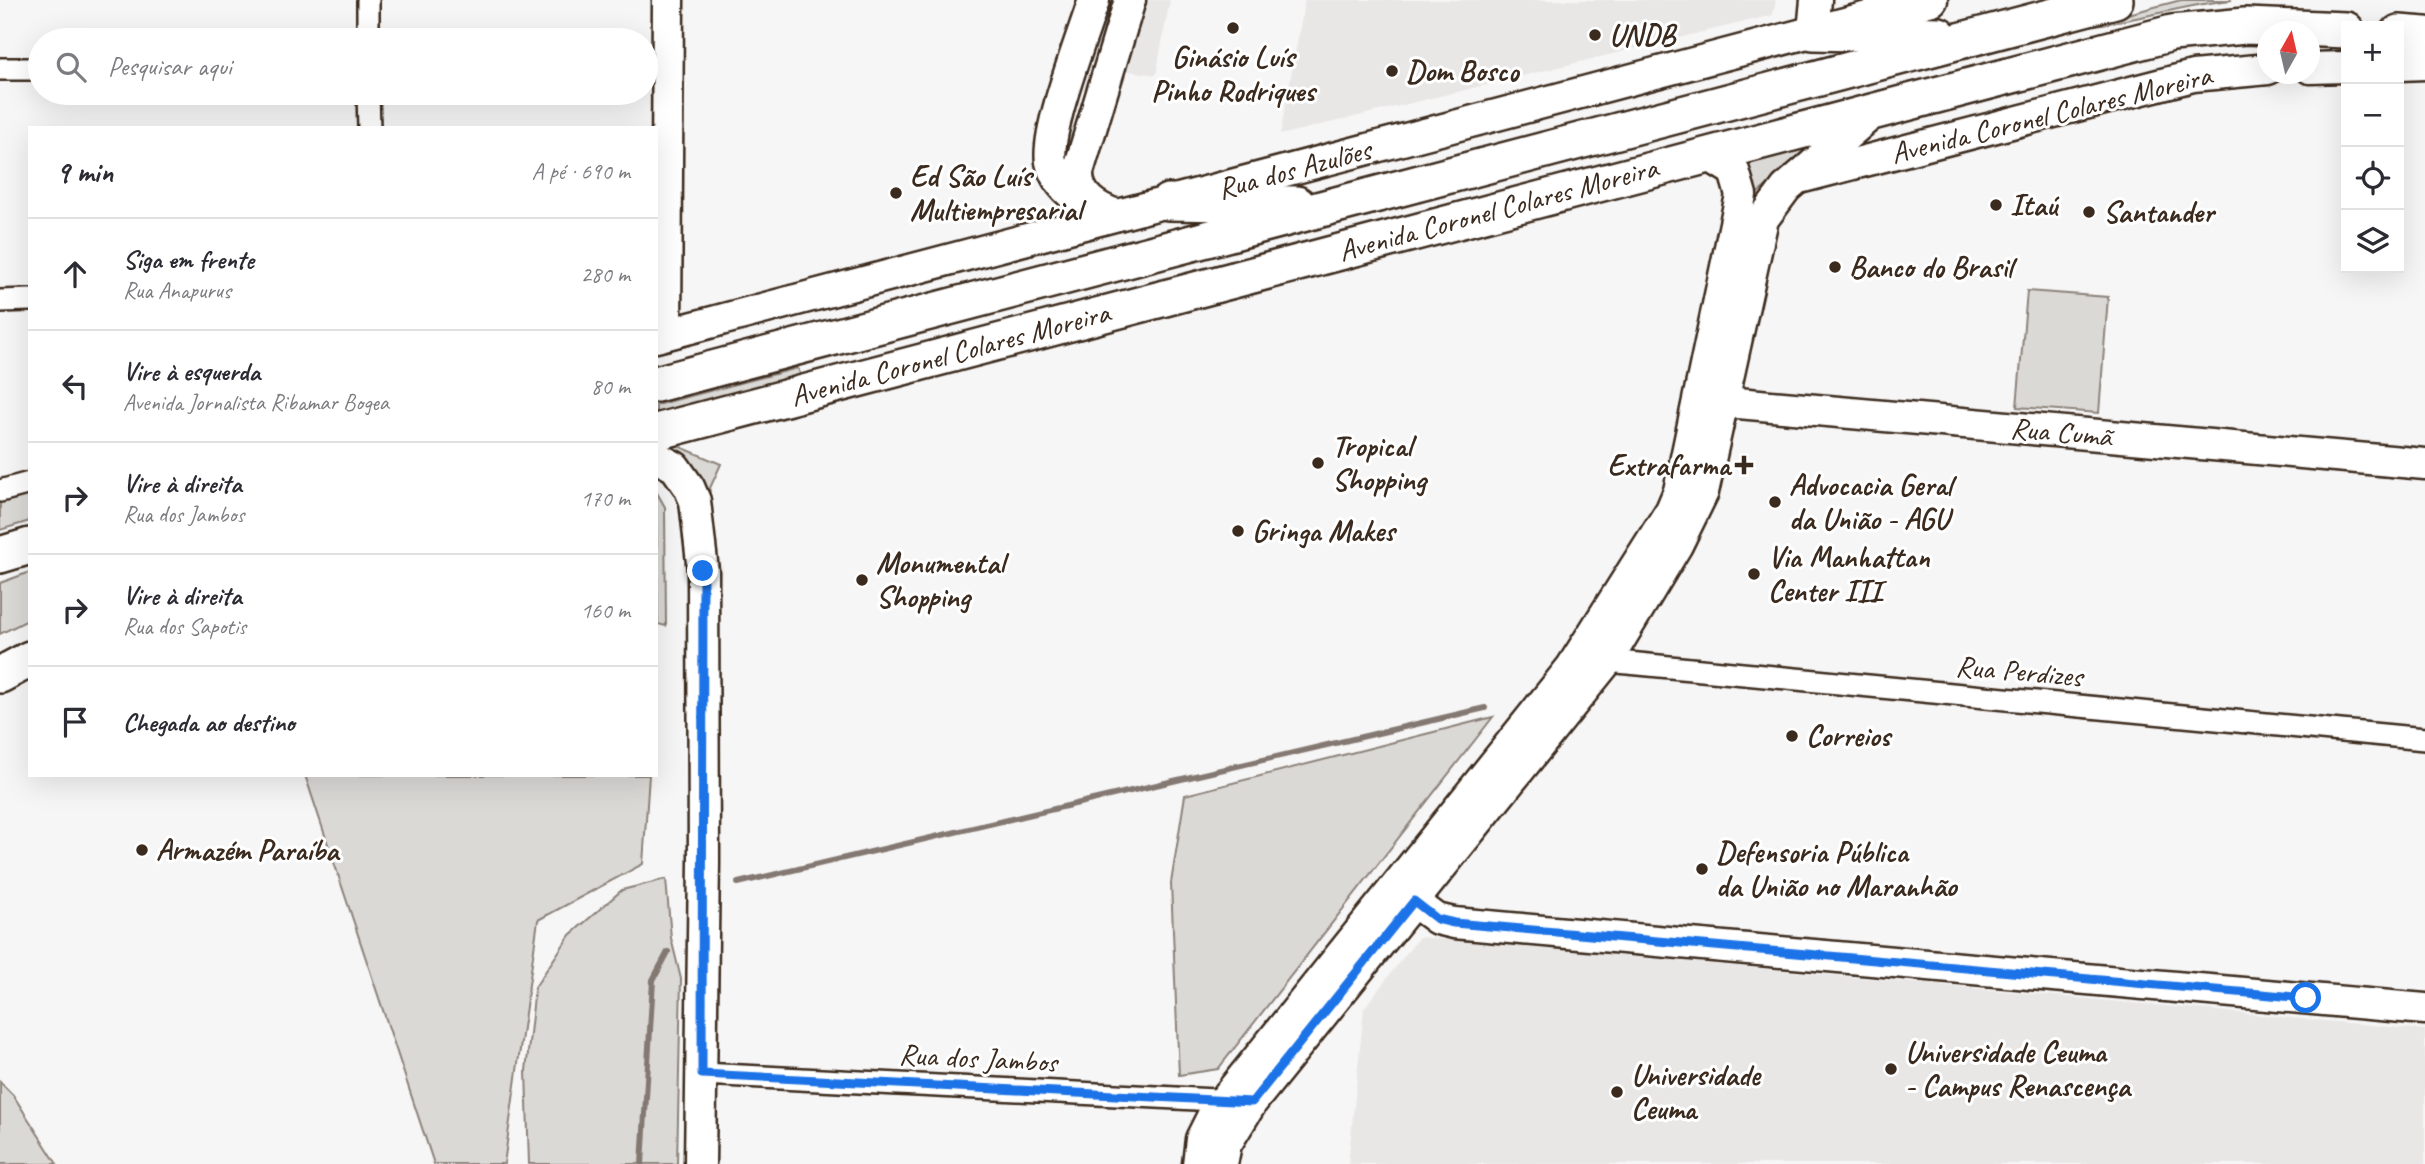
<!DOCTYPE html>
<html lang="pt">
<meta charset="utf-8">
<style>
body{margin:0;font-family:Caveat,sans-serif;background:#f7f7f7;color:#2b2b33}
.controls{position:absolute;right:21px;top:21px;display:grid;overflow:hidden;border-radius:0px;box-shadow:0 7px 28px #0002}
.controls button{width:63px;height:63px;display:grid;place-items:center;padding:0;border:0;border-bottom:2px solid #e1e1e2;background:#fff;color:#2b2b33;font:35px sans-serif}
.compass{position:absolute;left:2257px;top:21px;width:63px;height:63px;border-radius:50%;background:#fff;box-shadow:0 7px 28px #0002;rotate:8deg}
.stop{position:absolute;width:21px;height:21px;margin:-16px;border:5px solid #1a73e8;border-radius:50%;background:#fff}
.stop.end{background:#1a73e8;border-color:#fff;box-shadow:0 2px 7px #0008}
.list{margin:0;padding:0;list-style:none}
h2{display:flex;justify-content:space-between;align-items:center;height:91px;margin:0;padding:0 28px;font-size:30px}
h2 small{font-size:23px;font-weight:400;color:#7c7c81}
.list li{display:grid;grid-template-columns:46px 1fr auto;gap:21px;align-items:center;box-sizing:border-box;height:112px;padding:0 28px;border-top:2px solid #e1e1e2}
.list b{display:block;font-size:26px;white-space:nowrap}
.list p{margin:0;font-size:23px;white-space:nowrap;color:#7c7c81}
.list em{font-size:23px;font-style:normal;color:#7c7c81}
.icon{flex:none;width:38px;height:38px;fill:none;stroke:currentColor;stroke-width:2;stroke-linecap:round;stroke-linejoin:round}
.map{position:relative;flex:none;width:2425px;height:1164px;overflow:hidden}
.search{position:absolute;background:#fff;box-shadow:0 7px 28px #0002;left:28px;top:28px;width:630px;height:77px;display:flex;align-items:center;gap:18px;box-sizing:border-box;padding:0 24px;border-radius:38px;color:#7c7c81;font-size:26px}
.panel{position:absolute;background:#fff;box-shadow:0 7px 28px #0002;left:28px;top:126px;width:630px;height:651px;border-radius:0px}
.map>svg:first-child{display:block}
.built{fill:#e9e7e6}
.green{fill:#dbd9d6;stroke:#8b827a;stroke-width:2}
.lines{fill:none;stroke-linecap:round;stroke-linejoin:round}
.stream{stroke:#847972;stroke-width:6}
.street-casing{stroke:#3b2a1e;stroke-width:26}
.secondary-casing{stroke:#3b2a1e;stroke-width:35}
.primary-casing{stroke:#3b2a1e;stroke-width:40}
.street{stroke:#fff;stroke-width:21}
.secondary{stroke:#fff;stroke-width:30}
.primary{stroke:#fff;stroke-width:35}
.route{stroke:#1a73e8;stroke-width:9}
.poi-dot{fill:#3b2a1e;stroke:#fff;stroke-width:2.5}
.labels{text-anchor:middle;stroke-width:6;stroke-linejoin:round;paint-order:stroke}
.poi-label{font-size:30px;font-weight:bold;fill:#3b2a1e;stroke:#fff;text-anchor:start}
.street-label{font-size:30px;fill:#3b2a1e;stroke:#fff}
</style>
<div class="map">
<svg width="2425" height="1164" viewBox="0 0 2425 1164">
<rect width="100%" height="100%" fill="#f7f6f6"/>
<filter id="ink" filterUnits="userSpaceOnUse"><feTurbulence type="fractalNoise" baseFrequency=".0143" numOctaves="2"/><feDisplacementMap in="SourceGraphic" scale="14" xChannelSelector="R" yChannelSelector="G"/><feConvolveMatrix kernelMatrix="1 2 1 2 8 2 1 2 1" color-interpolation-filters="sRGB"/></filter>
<g filter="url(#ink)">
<g class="built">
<path d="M 1143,0 L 1170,0 L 1156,75 L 1121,70 Z"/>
<path d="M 1305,0 L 1776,0 L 1773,15 L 1280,135 Z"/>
<path d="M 1419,937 L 2425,1030 L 2425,1164 L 1348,1164 L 1364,1008 Z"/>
</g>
<g class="green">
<path d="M 2181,0 L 2232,0 C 2180,5 2131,23 2079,27 Z"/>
<path d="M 1831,133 L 1758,193 L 1748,211 L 1739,159 Z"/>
<path d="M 2027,291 L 2108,297 L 2099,413 L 2017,407 Z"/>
<path d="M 798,368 L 802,380 L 656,418 L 656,405 Z"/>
<path d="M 671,443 L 721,464 L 710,488 L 708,507 L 666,450 Z"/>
<path d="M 30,487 L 30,521 L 0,530 L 0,496 Z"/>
<path d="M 656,491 L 665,507 L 666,626 L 658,624 Z"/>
<path d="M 30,572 L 30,619 L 0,634 L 0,583 Z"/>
<path d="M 1493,717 L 1218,1069 L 1179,1075 L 1171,883 L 1185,795 Z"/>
<path d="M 305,775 L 649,775 L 643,864 L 538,920 L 504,1164 L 434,1164 Z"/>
<path d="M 666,879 L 671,938 L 681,979 L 677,1164 L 529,1164 L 526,1071 L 535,987 L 570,935 L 622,890 Z"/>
<path d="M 0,1082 L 13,1095 L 57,1164 L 0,1164 Z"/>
</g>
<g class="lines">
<g class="stream">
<path d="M 738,883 L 1485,708"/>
<path d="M 642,1164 L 653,980 L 668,952"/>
</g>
<defs>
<g id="street">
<path d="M 368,0 L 368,40"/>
<path d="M 0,69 L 40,69"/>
<path d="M 368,93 L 369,128"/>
<path d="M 0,301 L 30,300"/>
<path d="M 0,491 L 30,483"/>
<path d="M 1607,661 L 2425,739"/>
<path d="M 702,1074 L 1235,1101"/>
</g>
<g id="secondary">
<path d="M 1813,32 L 1816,0"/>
<path d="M 2399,65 L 2425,64"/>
<path d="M 2310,68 L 2346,67"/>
<path d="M 1803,177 L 2193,76 L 2268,69"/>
<path d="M 1084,203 C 1069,194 1055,181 1051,162 C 1045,131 1083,35 1094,0"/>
<path d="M 1117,215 C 1096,208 1077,196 1078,172 L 1130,0"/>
<path d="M 666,334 L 668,0"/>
<path d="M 656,337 L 1932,0"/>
<path d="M 1704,400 L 2425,464"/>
<path d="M 656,457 L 675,467 L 689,487 L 695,501 L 703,571 L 704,861 L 700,1164"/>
<path d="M 1399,891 L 1437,919 L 1454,923 L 2425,1009"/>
<path d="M 1198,1164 L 1201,1139 L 1214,1113 L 1571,668 L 1671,510 L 1679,491 L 1741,195 L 1734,171 L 1706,154"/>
<path d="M 1222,1164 L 1226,1144 L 1252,1102 L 1607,661 L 1677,545 L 1703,492 L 1763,219 L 1786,188 L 1875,111"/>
</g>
<g id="primary">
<path d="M 1813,32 L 1939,35"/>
<path d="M 2399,33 L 2425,35"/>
<path d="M 1168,202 L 1297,204"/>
<path d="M 656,384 L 2115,0"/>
<path d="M 656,432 L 2172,33 L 2245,26 L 2346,30"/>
<path d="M 0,555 L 30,546"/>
<path d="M 0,675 L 30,659"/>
</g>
</defs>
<use href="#street" class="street-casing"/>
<use href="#secondary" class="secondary-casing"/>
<use href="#primary" class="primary-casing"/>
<use href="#street" class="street"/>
<use href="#secondary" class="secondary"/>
<use href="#primary" class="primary"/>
</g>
</g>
<g class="lines" filter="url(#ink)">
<path class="route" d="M 703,571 L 702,1074 L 1252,1102 L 1414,901 L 1437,919 L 1454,923 L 2306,998"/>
</g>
<g class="poi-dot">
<circle cx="1233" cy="28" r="7"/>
<circle cx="1595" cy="35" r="7"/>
<circle cx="1392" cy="71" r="7"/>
<circle cx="896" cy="193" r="7"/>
<circle cx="1996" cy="205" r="7"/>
<circle cx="2089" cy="212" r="7"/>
<circle cx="1835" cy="267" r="7"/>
<circle cx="1318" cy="463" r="7"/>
<path d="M1740.5 454.5h7v7h7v7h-7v7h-7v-7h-7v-7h7z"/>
<circle cx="1775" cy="502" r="7"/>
<circle cx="1238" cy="531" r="7"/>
<circle cx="1754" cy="574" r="7"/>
<circle cx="862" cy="580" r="7"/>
<circle cx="1792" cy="736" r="7"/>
<circle cx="142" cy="850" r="7"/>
<circle cx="1702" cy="869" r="7"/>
<circle cx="1891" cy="1069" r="7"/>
<circle cx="1617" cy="1092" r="7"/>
</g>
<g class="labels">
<g class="poi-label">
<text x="1609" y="45">UNDB</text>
<text x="1233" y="67" text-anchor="middle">Ginásio Luís<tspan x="1233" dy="34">Pinho Rodriques</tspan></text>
<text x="1406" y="81">Dom Bosco</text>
<text x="910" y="186">Ed São Luís<tspan x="910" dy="34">Multiempresarial</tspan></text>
<text x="2010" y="215">Itaú</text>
<text x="2103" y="222">Santander</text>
<text x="1849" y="277">Banco do Brasil</text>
<text x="1332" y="456">Tropical<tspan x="1332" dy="34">Shopping</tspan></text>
<text x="1730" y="475" text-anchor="end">Extrafarma</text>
<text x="1789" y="495">Advocacia Geral<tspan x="1789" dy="34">da União - AGU</tspan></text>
<text x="1252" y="541">Gringa Makes</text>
<text x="1768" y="567">Via Manhattan<tspan x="1768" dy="34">Center III</tspan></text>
<text x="876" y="573">Monumental<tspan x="876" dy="34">Shopping</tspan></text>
<text x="1806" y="746">Correios</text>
<text x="156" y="860">Armazém Paraíba</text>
<text x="1716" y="862">Defensoria Pública<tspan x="1716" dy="34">da União no Maranhão</tspan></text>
<text x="1905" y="1062">Universidade Ceuma<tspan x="1905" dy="34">- Campus Renascença</tspan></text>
<text x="1631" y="1085">Universidade<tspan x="1631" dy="34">Ceuma</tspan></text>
</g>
<g class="street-label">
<text transform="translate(2051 114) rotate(-14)" y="10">Avenida Coronel Colares Moreira</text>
<text transform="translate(1294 169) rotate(-15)" y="10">Rua dos Azulões</text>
<text transform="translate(1498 209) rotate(-15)" y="10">Avenida Coronel Colares Moreira</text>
<text transform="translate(950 354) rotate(-15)" y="10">Avenida Coronel Colares Moreira</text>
<text transform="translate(2061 432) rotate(5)" y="10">Rua Cumã</text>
<text transform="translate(2019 671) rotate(5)" y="10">Rua Perdizes</text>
<text transform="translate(978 1058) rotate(3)" y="10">Rua dos Jambos</text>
</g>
</g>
</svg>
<div class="controls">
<button>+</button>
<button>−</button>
<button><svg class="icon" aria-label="locate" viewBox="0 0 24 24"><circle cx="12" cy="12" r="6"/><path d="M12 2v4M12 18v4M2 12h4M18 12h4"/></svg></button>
<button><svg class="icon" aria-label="layers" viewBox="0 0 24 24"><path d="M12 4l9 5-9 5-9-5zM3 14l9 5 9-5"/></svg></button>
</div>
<svg class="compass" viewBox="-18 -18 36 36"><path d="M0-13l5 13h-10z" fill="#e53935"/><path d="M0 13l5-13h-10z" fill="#7c7c81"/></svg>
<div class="stop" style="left:2306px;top:998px"></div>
<div class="stop end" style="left:703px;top:571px"></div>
<div class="search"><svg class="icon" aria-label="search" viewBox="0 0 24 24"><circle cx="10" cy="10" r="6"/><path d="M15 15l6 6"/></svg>Pesquisar aqui</div>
<section class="panel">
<h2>9 min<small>A pé · 690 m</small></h2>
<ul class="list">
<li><svg class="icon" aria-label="ahead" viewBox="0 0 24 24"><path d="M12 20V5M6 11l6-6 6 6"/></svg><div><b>Siga em frente</b><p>Rua Anapurus</p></div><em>280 m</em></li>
<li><svg class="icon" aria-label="left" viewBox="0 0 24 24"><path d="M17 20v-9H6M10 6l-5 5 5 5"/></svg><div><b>Vire à esquerda</b><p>Avenida Jornalista Ribamar Bogea</p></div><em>80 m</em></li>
<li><svg class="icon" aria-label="right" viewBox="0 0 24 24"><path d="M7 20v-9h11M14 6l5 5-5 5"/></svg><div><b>Vire à direita</b><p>Rua dos Jambos</p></div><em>170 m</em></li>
<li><svg class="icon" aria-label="right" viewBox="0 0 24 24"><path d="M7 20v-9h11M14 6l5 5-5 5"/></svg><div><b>Vire à direita</b><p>Rua dos Sapotis</p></div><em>160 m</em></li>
<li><svg class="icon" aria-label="arrive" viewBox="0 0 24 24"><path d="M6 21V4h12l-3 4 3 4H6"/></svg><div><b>Chegada ao destino</b></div></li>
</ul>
</section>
</div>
